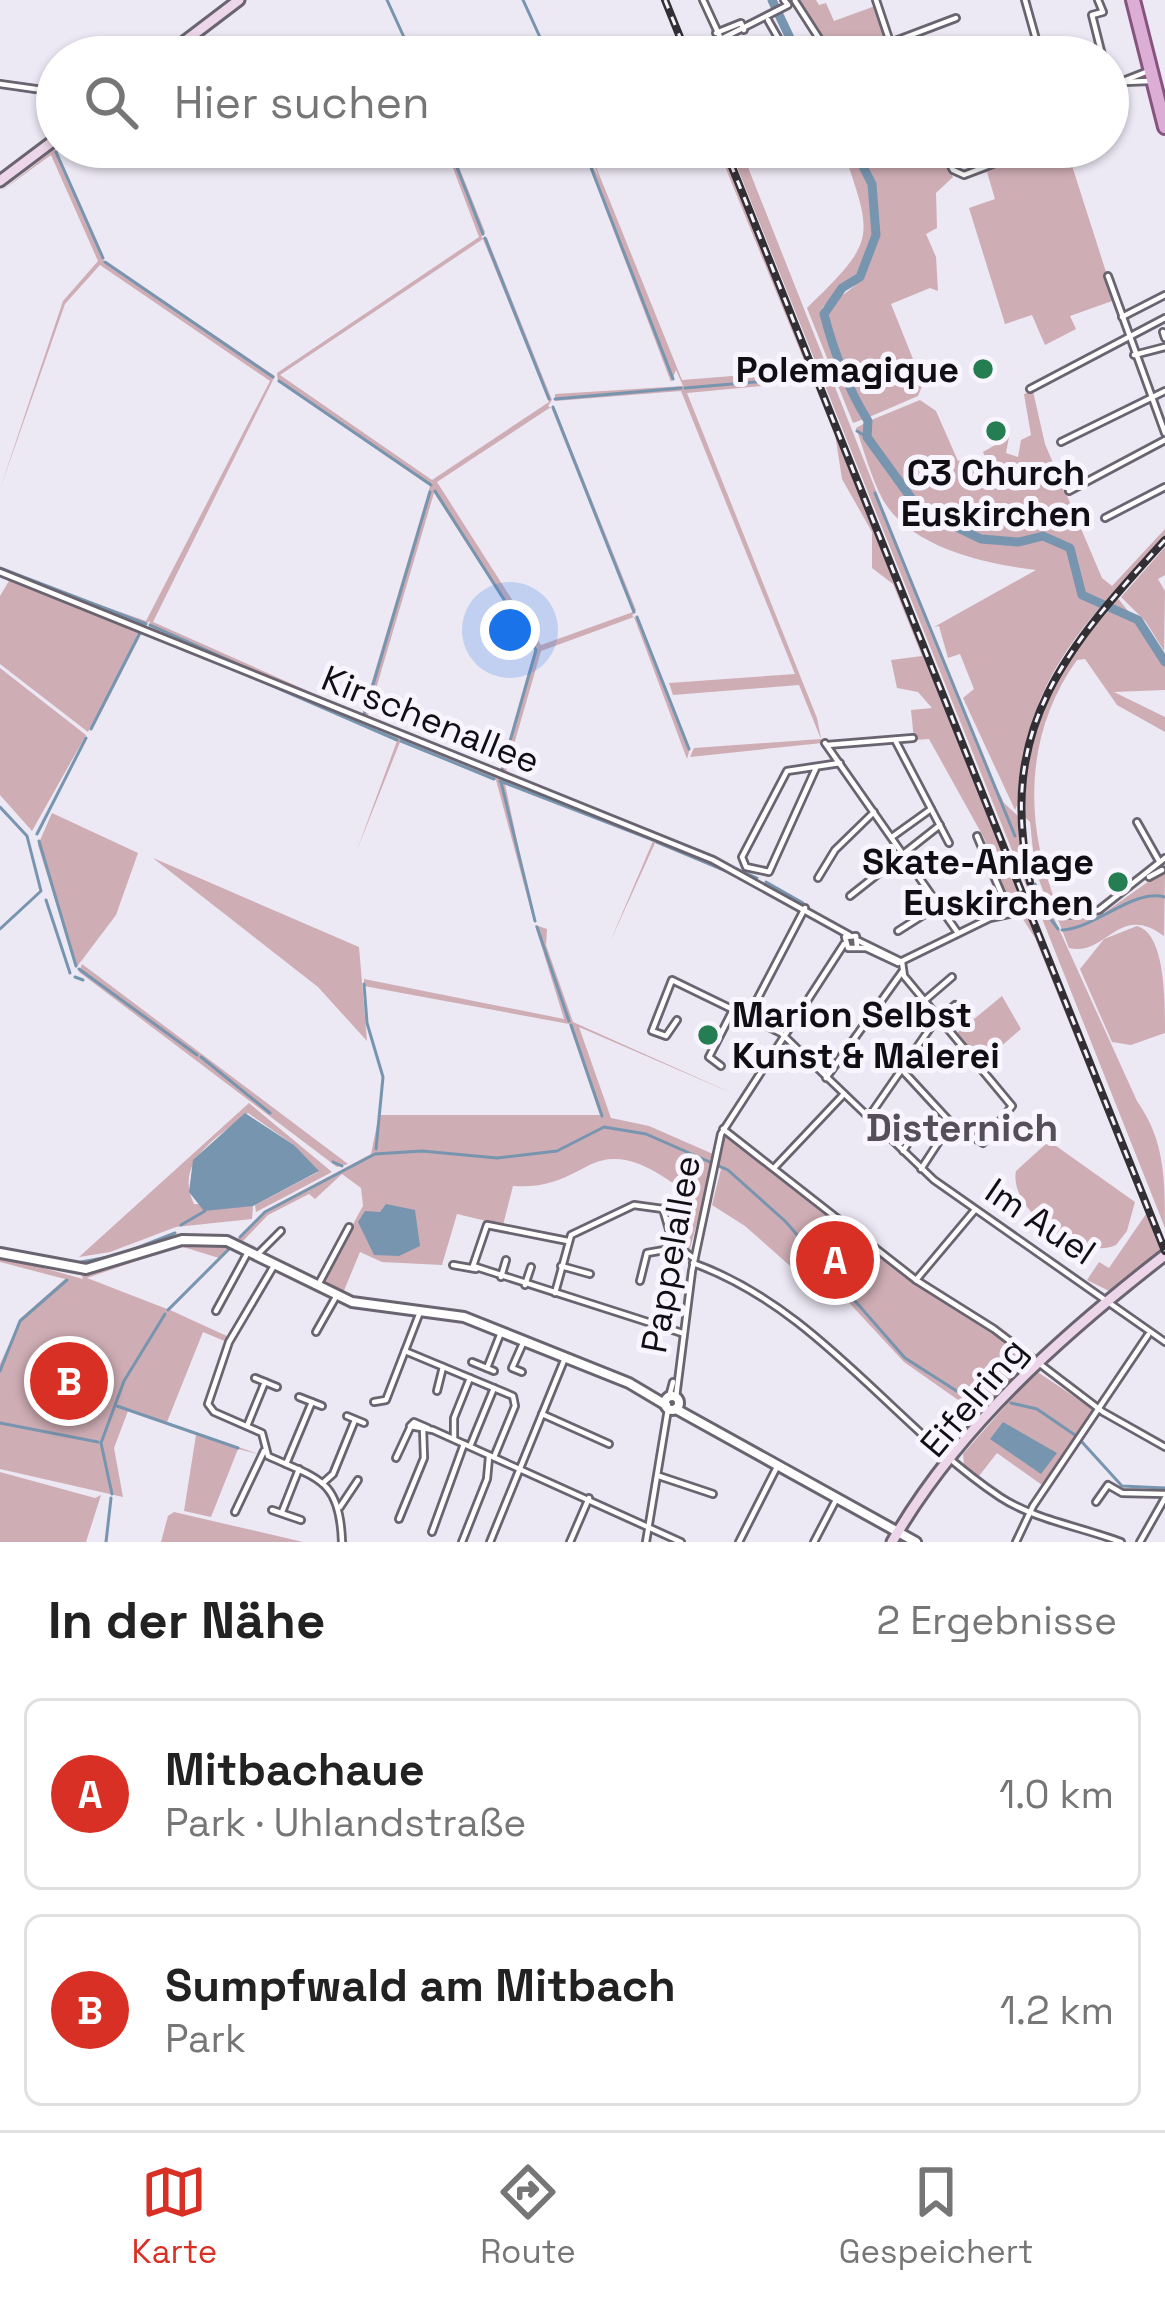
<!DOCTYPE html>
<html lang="de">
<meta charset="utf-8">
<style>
body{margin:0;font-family:"Space Grotesk",sans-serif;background:#f2f2f2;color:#222}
.you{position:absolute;left:510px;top:630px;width:42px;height:42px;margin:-30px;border:9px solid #fff;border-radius:50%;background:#1a73e8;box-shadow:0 0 0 18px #1a73e833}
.badge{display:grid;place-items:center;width:78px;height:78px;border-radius:50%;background:#d93025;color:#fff;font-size:39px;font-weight:700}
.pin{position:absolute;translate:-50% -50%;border:6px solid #fff;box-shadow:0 3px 12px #0006}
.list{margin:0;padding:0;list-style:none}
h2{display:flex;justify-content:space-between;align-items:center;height:156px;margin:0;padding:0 48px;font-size:51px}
h2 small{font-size:39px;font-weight:400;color:#767676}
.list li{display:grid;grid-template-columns:78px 1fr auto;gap:36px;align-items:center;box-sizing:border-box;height:192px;margin:0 24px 24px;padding:0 24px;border:3px solid #e0e0e0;border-radius:18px}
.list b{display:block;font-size:45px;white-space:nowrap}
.list p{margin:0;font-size:39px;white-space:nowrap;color:#767676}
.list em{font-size:39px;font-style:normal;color:#767676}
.icon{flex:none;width:66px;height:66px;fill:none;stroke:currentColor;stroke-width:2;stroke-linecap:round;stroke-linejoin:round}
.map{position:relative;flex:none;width:1165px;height:1542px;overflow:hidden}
.search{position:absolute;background:#fff;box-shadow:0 3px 9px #0004;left:36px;right:36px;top:36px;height:132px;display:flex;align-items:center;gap:30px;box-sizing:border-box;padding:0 42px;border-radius:66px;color:#767676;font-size:45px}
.sheet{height:588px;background:#fff}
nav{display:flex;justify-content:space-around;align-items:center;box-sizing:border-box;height:168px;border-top:3px solid #e0e0e0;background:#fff;font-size:33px;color:#767676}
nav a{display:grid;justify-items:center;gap:6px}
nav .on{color:#d93025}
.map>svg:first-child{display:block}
.green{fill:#cfadb5;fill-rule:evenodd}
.water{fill:#7895af}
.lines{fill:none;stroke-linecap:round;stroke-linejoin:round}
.stream{stroke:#7895af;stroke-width:3}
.river{stroke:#7895af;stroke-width:9}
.minor-casing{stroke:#69646f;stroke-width:10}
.tertiary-casing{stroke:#69646f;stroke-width:14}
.secondary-casing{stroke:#69646f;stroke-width:15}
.primary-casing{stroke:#87537f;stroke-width:18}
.minor{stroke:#fff;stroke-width:4.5}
.tertiary{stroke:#fff;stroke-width:8}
.secondary{stroke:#eed6ea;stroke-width:9}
.primary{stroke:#ddaed5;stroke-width:12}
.rail-casing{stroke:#323035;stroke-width:8}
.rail{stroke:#f9f5ff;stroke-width:3;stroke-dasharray:9;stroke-linecap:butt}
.poi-dot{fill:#257e52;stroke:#f9f5ff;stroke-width:4.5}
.labels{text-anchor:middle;stroke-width:10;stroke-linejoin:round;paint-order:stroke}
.poi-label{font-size:36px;font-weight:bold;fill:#110f13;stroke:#f9f5ff;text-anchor:end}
.street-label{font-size:36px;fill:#110f13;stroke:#f9f5ff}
.neighbourhood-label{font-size:39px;font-weight:bold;fill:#544f59;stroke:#f9f5ff}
</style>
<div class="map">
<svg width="1165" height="1542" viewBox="0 0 1165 1542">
<rect width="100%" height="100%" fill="#ece8f4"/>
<g class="green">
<path d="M 816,0 L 819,5 L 826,3 L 834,21 L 875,6 L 888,41 L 833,57 L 798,5 L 800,0 Z"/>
<path d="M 445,147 L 451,147 L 485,232 L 481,238 L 487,238 L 552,400 L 548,406 L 556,411 L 636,610 L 632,616 L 639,619 L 690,748 L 687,759 L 634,617 L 541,651 L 506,772 L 656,834 L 366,722 L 149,627 L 150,621 L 144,625 L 0,570 L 146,621 L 270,381 L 100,265 L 65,304 L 0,489 L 63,301 L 98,261 L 51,155 L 0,192 L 55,149 L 104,261 L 275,376 L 153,622 L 362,715 L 430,486 L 278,381 L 277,373 L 479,237 ZM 483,239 L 549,402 L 432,480 L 280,375 ZM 551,407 L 633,612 L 541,645 L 437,482 ZM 434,493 L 535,649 L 500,771 L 367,719 Z"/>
<path d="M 582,147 L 599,178 L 588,147 L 682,380 L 808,370 L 717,147 L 721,147 L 1025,905 L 1011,910 L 984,838 L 929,739 L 914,740 L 911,710 L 932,708 L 918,692 L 897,688 L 891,660 L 922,656 L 893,584 L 872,568 L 872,532 L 842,479 L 835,434 L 814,381 L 687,393 L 817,718 L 822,743 L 690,757 L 694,748 L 821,739 L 799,685 L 673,695 L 669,683 L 795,674 L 681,391 L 555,401 L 555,394 L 683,386 L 676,370 L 671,382 Z"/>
<path d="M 729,147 L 740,147 L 977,746 L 1004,803 L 1018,816 L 1034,905 Z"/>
<path d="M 842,147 L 855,150 L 871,185 L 874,237 L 856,280 L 841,287 L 822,308 C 824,345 847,387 864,419 L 853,423 L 807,308 C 878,239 873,238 842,147 Z"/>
<path d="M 857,147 L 937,147 L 953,177 L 936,193 L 937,228 L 926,234 L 936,257 L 938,291 L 930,288 L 891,304 L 923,384 L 918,396 L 867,418 C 849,384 835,353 825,316 C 832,297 853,292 862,277 C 888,231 877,191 857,147 Z"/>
<path d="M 1040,147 L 1045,153 L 1066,147 L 1115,300 L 1070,316 L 1076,329 L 1045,345 L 1032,315 L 1005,324 L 969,208 L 995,199 L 987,172 L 958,181 L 1026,158 Z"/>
<path d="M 1033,391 L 1045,444 L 1102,578 L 1112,586 L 1165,529 L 1165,537 C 1116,590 1061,641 1036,711 C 1024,742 1027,784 1015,810 L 963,698 L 974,689 L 960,654 L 948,658 L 939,626 L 934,627 L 1036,570 C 986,564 911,548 883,500 C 871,478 864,450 856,428 L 867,422 L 865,436 L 894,475 L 868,438 L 869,421 L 920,400 L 936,411 L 958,461 L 972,457 L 980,473 L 990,469 L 983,452 L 1009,437 L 1006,453 L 1018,457 L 1021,440 L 1031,435 L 1024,394 Z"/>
<path d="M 1165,547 L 1165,575 L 1158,579 L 1165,591 L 1164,651 L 1146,622 L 1121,597 Z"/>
<path d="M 0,573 L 143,628 L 88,732 L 0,664 L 0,596 L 9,581 Z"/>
<path d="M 1116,596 L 1165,657 L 1165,690 L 1114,692 L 1165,717 L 1165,732 L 1117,705 L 1085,659 L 1077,660 C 1025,732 1023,823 1057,905 L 1050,908 L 1035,870 L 1030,822 L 1022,814 C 1026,724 1059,663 1116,596 Z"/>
<path d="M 149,630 L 349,719 L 703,857 L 776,893 L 655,843 L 610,942 L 653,841 L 505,784 L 534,922 L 496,780 L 400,742 L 357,850 L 397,741 Z"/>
<path d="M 0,668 L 86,735 L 32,831 L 0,795 Z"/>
<path d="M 52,813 L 138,853 L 116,915 L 76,968 L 38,845 Z"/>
<path d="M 153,858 L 359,947 L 367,1041 L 318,987 Z"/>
<path d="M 1159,874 L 1165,874 L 1164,936 C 1118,902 1107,957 1069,948 L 1057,917 L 1104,913 Z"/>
<path d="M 1021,916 L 1029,916 L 1163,1252 L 1109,1291 L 1087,1280 L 1099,1262 L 1109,1268 L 1146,1214 L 1035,938 Z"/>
<path d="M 1041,916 L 1054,918 L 1137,1101 C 1165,1141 1165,1179 1165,1228 Z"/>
<path d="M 535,925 L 547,929 L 546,945 L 573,1022 L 734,1094 L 579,1027 L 611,1118 L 649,1126 L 713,1154 L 712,1161 L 719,1164 L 722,1139 L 729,1135 L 914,1282 L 1021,1353 L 1027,1368 L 981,1416 L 904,1362 L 828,1280 L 816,1289 L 745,1226 L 712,1205 L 721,1169 L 713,1165 L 689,1252 L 676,1243 L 673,1230 L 683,1227 L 691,1193 C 666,1181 643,1158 613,1159 C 583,1159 567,1190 513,1186 L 503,1225 L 457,1214 L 442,1265 L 382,1262 L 360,1252 L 343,1293 L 321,1282 L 363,1206 L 361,1188 L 342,1174 L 315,1199 L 309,1194 L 268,1215 L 243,1241 L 238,1239 L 264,1211 L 371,1154 L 379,1115 L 600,1115 L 569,1024 L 364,986 L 364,979 L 564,1019 Z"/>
<path d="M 1137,926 C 1165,933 1165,999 1165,1033 L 1131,1045 L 1112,1042 L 1080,969 L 1104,939 Z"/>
<path d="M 82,964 L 348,1164 L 337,1167 L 79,972 Z"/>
<path d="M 1002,996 L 1021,1029 L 982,1063 L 957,1033 Z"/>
<path d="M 249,1103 L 332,1172 L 256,1212 L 255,1205 L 318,1172 L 294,1145 L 248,1113 C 219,1137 173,1160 194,1204 L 253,1206 L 252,1219 L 176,1227 L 110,1252 L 79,1257 Z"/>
<path d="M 1049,1141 L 1135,1202 L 1127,1231 L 1116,1245 C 1081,1262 1008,1210 1016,1171 Z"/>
<path d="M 209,1241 L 233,1246 L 170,1310 L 229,1337 L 227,1342 L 203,1332 L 167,1422 L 258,1454 L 238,1449 L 211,1517 L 184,1511 L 196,1435 L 128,1411 L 114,1448 L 123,1497 L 0,1469 L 0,1364 L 21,1318 L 65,1279 L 0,1262 L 0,1256 L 83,1279 L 81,1273 L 183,1242 ZM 180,1246 L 219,1258 L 167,1309 L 87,1278 Z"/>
<path d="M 1036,1371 L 1093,1409 L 1042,1485 L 997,1453 L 979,1476 L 964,1464 L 963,1454 Z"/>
<path d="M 0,1472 L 95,1498 L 101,1495 L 86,1542 L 0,1542 Z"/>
<path d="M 174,1512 L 303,1542 L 161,1542 L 168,1516 Z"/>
</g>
<g class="water">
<path d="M 245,1113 L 294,1145 L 319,1171 L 253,1206 L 204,1211 L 189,1192 L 193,1160 Z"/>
<path d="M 386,1204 L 415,1210 L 420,1246 L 399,1256 L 374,1255 L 358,1222 L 365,1211 L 380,1212 Z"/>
<path d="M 1003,1422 L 1057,1453 L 1041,1474 L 990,1439 Z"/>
</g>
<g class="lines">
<g class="stream">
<path d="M 387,0 L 413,57"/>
<path d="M 523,0 L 544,46"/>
<path d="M 545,52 L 547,57"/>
<path d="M 0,81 L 57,89"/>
<path d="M 3,87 L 57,96"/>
<path d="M 449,147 L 483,234"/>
<path d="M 583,147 L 673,379"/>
<path d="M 56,152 L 103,258"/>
<path d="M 485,238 L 549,399"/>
<path d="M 105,262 L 273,377"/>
<path d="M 279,381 L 431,485"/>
<path d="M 685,388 L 812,377"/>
<path d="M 555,399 L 681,388"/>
<path d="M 553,407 L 634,612"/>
<path d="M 857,431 L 867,437"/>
<path d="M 435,491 L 536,650 L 501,773"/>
<path d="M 875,493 L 1015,836"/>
<path d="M 0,568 L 146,624"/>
<path d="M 0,575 L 21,583"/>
<path d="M 637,617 L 689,749"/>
<path d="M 150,625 L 242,666"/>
<path d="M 215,661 L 397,740"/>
<path d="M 245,667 L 275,681"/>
<path d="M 364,715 L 430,492"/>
<path d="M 91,729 L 141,631"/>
<path d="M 401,741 L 494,779"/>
<path d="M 500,781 L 653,840"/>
<path d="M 501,782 L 535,921"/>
<path d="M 0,807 L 27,836 L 41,891 L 0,929"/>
<path d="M 602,813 L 655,834"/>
<path d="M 37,834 L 86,738"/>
<path d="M 660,835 L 757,878"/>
<path d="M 39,841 L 76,966"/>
<path d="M 657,842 L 738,876"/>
<path d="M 766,882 L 803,903"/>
<path d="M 1035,884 L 1044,905"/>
<path d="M 46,900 L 70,973"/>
<path d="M 1050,918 L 1058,929"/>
<path d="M 537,927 L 569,1021"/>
<path d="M 1062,930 C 1096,928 1134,888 1165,897"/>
<path d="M 79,969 L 197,1055"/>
<path d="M 75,977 L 83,980"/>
<path d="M 364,984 L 367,1023 L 383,1077 L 376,1149"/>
<path d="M 571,1025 L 602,1116"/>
<path d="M 201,1057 L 270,1113"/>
<path d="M 333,1162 L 342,1166"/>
<path d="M 181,1225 L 205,1211"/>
<path d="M 240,1237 L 265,1212 L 375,1154 L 422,1151 L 497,1158 L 557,1151 L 604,1127 L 646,1134 L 728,1170 L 785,1221 L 905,1358 L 963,1395 L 994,1401"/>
<path d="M 76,1263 L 119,1255 L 175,1233"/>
<path d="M 168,1310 L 230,1248"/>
<path d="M 0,1371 L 20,1321 L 67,1280"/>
<path d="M 1011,1403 L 1037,1409 L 1075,1435"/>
<path d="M 117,1406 L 238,1448"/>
<path d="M 0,1423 L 98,1442"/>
<path d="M 1082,1442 L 1122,1486 L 1165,1488"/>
<path d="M 112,1494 L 101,1443 L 124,1381 L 165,1314"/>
<path d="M 106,1542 L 111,1498"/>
</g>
<g class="river">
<path d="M 772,0 L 799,57"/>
<path d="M 853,147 L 872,184 L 876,235 L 860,277 L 842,288 L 824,314 C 834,353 847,387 868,421 L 867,437 L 914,502 L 954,526 L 981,539 L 1019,542 L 1043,536 L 1070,548 L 1082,595 L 1138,620 L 1165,662"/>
</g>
<defs>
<g id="minor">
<path d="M 703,0 L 721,39 L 788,5 L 784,0"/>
<path d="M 876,0 L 895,57"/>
<path d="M 1025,0 L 1041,57"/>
<path d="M 795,1 L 831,57"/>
<path d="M 768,20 L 789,57"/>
<path d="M 716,33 L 741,23 L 744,30"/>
<path d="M 721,39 L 728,57"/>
<path d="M 890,43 L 956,18"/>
<path d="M 1094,57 L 1102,55 L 1092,15 L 1103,12 L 1098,0"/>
<path d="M 1125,82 L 1149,81"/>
<path d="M 0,84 L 57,92"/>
<path d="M 1108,87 L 1146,72"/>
<path d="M 941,147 L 953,170 L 964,175 L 1037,147"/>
<path d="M 1108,276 L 1165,433"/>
<path d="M 1122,317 L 1165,295"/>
<path d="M 1163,332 L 1165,338"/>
<path d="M 1134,355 L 1165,347"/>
<path d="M 1030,389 L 1165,318"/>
<path d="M 1061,442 L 1165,391"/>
<path d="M 1069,491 L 1165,440"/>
<path d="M 1105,518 L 1165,487"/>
<path d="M 0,572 L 713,860 L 849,935"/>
<path d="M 895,740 L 949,843"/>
<path d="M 825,743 L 958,933"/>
<path d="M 827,745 L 913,738"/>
<path d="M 816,768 L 769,872 L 746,867 L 742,857 L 787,771 L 840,763"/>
<path d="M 1137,822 L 1159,861"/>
<path d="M 977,836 L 1010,914"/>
<path d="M 892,837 L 931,809"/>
<path d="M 1149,877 L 1162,870"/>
<path d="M 818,878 L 835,850 L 874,812"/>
<path d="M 850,896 L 940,825"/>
<path d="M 898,931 L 939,905"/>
<path d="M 859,941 L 902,962"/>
<path d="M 857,946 L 856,936 L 845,937 L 848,948 L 866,948 L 898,963 L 990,918 L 1029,910 L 1074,915 L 1099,910 L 1165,858"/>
<path d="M 902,962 L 904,976 L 1012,1106 L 983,1143 L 952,1125"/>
<path d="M 924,1001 L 952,977"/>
<path d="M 749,1015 L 805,908"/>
<path d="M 677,1020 L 666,1036 L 652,1031 L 672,980 L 781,1033 L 934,1180 L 1165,1342"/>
<path d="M 721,1066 L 709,1057 L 734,1008"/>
<path d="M 904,1072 L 951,1123 L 921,1169"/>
<path d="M 826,1078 L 902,972"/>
<path d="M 868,1118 L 933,1024 L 955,1005 L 964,1012"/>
<path d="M 723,1129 L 916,1280 L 994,1329 L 1103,1412 L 1165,1447"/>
<path d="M 886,1135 L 899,1115"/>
<path d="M 903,1151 L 915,1132"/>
<path d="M 774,1168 L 844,1094"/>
<path d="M 568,1241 L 487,1225 L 473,1266 L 682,1333"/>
<path d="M 259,1253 L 281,1231"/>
<path d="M 693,1263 C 818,1308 894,1426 1000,1497 C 1035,1520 1082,1527 1121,1542"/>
<path d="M 275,1264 L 229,1342 L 208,1404 L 214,1412 L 262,1433 L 268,1456 C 318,1479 340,1479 342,1542"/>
<path d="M 453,1265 L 476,1269"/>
<path d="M 561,1266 L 590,1274"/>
<path d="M 501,1277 L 506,1260"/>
<path d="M 916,1280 L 974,1211"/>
<path d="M 640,1281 L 647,1253 L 676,1248"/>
<path d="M 318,1285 L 349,1227"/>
<path d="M 525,1285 L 531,1267"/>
<path d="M 555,1293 L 571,1235 L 634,1205 L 663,1209 L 673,1243 L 692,1257"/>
<path d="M 216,1311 L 247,1254"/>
<path d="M 316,1332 L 337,1295"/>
<path d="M 405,1351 L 513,1396 L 515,1406 L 494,1457"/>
<path d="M 472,1362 L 494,1371"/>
<path d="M 487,1368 L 500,1335"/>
<path d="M 522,1372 L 512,1368 L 524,1341"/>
<path d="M 255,1378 L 277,1387"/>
<path d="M 437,1391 L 443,1367"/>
<path d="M 299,1397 L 322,1406"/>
<path d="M 669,1397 L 673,1382"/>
<path d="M 676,1397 L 692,1271 L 721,1134 L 844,944"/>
<path d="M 374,1402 L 386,1400 L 420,1312"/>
<path d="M 542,1414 L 609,1444"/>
<path d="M 347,1416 L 364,1423"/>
<path d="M 247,1426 L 265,1382"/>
<path d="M 428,1428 L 414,1422 L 410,1426 L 433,1430 L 681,1542"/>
<path d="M 454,1439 L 454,1418 L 470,1378"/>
<path d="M 471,1444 L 494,1388"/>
<path d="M 396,1458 L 410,1428"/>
<path d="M 286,1464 L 312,1402"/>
<path d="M 659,1476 L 713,1494"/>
<path d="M 324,1482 L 333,1474 L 355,1420"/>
<path d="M 1096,1502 L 1108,1485 L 1122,1493 L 1165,1494"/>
<path d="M 340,1507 L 358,1480"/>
<path d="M 272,1510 L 301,1520"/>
<path d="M 235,1512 L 264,1451"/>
<path d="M 282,1512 L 299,1469"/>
<path d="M 399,1519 L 424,1458 L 423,1428"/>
<path d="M 432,1532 L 464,1444"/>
<path d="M 462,1542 L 487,1479 L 489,1457"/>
<path d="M 490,1542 L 565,1358"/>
<path d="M 570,1542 L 589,1498"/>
<path d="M 646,1542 L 668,1409"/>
<path d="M 739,1542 L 778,1465"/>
<path d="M 814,1542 L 837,1498"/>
<path d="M 1016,1542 L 1033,1506 L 1148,1335"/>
<path d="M 1140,1542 L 1165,1498"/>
</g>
<g id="tertiary">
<path d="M 0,1253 L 86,1269 L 182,1240 L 227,1241 L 352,1302 L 464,1317 L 629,1383 L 666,1405"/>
<circle cx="672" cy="1403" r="7"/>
<path d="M 676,1409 L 916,1542"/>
</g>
<g id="secondary">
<path d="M 164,57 L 239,0"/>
<path d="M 0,181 L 57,138"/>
<path d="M 892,1542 C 958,1427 1062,1335 1165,1255"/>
</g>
<path id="primary" d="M 1133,0 L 1165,127"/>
</defs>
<use href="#minor" class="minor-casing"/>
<use href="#tertiary" class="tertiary-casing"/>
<use href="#secondary" class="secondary-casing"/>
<use href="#primary" class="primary-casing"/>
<use href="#minor" class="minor"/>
<use href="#tertiary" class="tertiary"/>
<use href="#secondary" class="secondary"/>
<use href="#primary" class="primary"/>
<defs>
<g id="rail">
<path d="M 665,0 L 688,57"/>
<path d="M 724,147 L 1165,1251"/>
<path d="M 1030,882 C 996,727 1067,647 1165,540"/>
</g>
</defs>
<use href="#rail" class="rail-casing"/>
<use href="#rail" class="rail"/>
</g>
<g class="poi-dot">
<circle cx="983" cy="369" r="12"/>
<circle cx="996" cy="431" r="12"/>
<circle cx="1118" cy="882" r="12"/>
<circle cx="708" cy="1035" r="12"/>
</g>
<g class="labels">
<g class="poi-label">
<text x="959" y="382">Polemagique</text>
<text x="996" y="485" text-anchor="middle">C3 Church<tspan x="996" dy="41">Euskirchen</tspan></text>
<text x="1094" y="874">Skate-Anlage<tspan x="1094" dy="41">Euskirchen</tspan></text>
<text x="732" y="1027" text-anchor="start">Marion Selbst<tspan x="732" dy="41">Kunst &amp; Malerei</tspan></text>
</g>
<g class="street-label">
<text transform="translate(431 719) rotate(22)" y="13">Kirschenallee</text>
<text transform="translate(1041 1221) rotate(34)" y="13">Im Auel</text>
<text transform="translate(670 1254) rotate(-80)" y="13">Pappelallee</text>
<text transform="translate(973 1397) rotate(-50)" y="13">Eifelring</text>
</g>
<g class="neighbourhood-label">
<text x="962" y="1141">Disternich</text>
</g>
</g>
</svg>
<div class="you"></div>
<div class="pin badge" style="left:835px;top:1260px">A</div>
<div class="pin badge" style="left:69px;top:1381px">B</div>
<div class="search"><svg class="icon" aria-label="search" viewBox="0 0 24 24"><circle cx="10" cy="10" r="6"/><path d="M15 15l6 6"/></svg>Hier suchen</div>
</div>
<section class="sheet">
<h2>In der Nähe<small>2 Ergebnisse</small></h2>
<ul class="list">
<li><span class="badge">A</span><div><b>Mitbachaue</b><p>Park · Uhlandstraße</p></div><em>1.0 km</em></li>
<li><span class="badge">B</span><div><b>Sumpfwald am Mitbach</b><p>Park</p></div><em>1.2 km</em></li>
</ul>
</section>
<nav>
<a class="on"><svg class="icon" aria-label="map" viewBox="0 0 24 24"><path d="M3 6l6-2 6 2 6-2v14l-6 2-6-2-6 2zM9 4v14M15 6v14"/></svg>Karte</a>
<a><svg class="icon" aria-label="directions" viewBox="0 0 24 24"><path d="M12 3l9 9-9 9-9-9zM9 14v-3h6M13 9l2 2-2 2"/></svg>Route</a>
<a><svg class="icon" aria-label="saved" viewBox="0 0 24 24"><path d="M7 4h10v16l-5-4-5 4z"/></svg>Gespeichert</a>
</nav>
